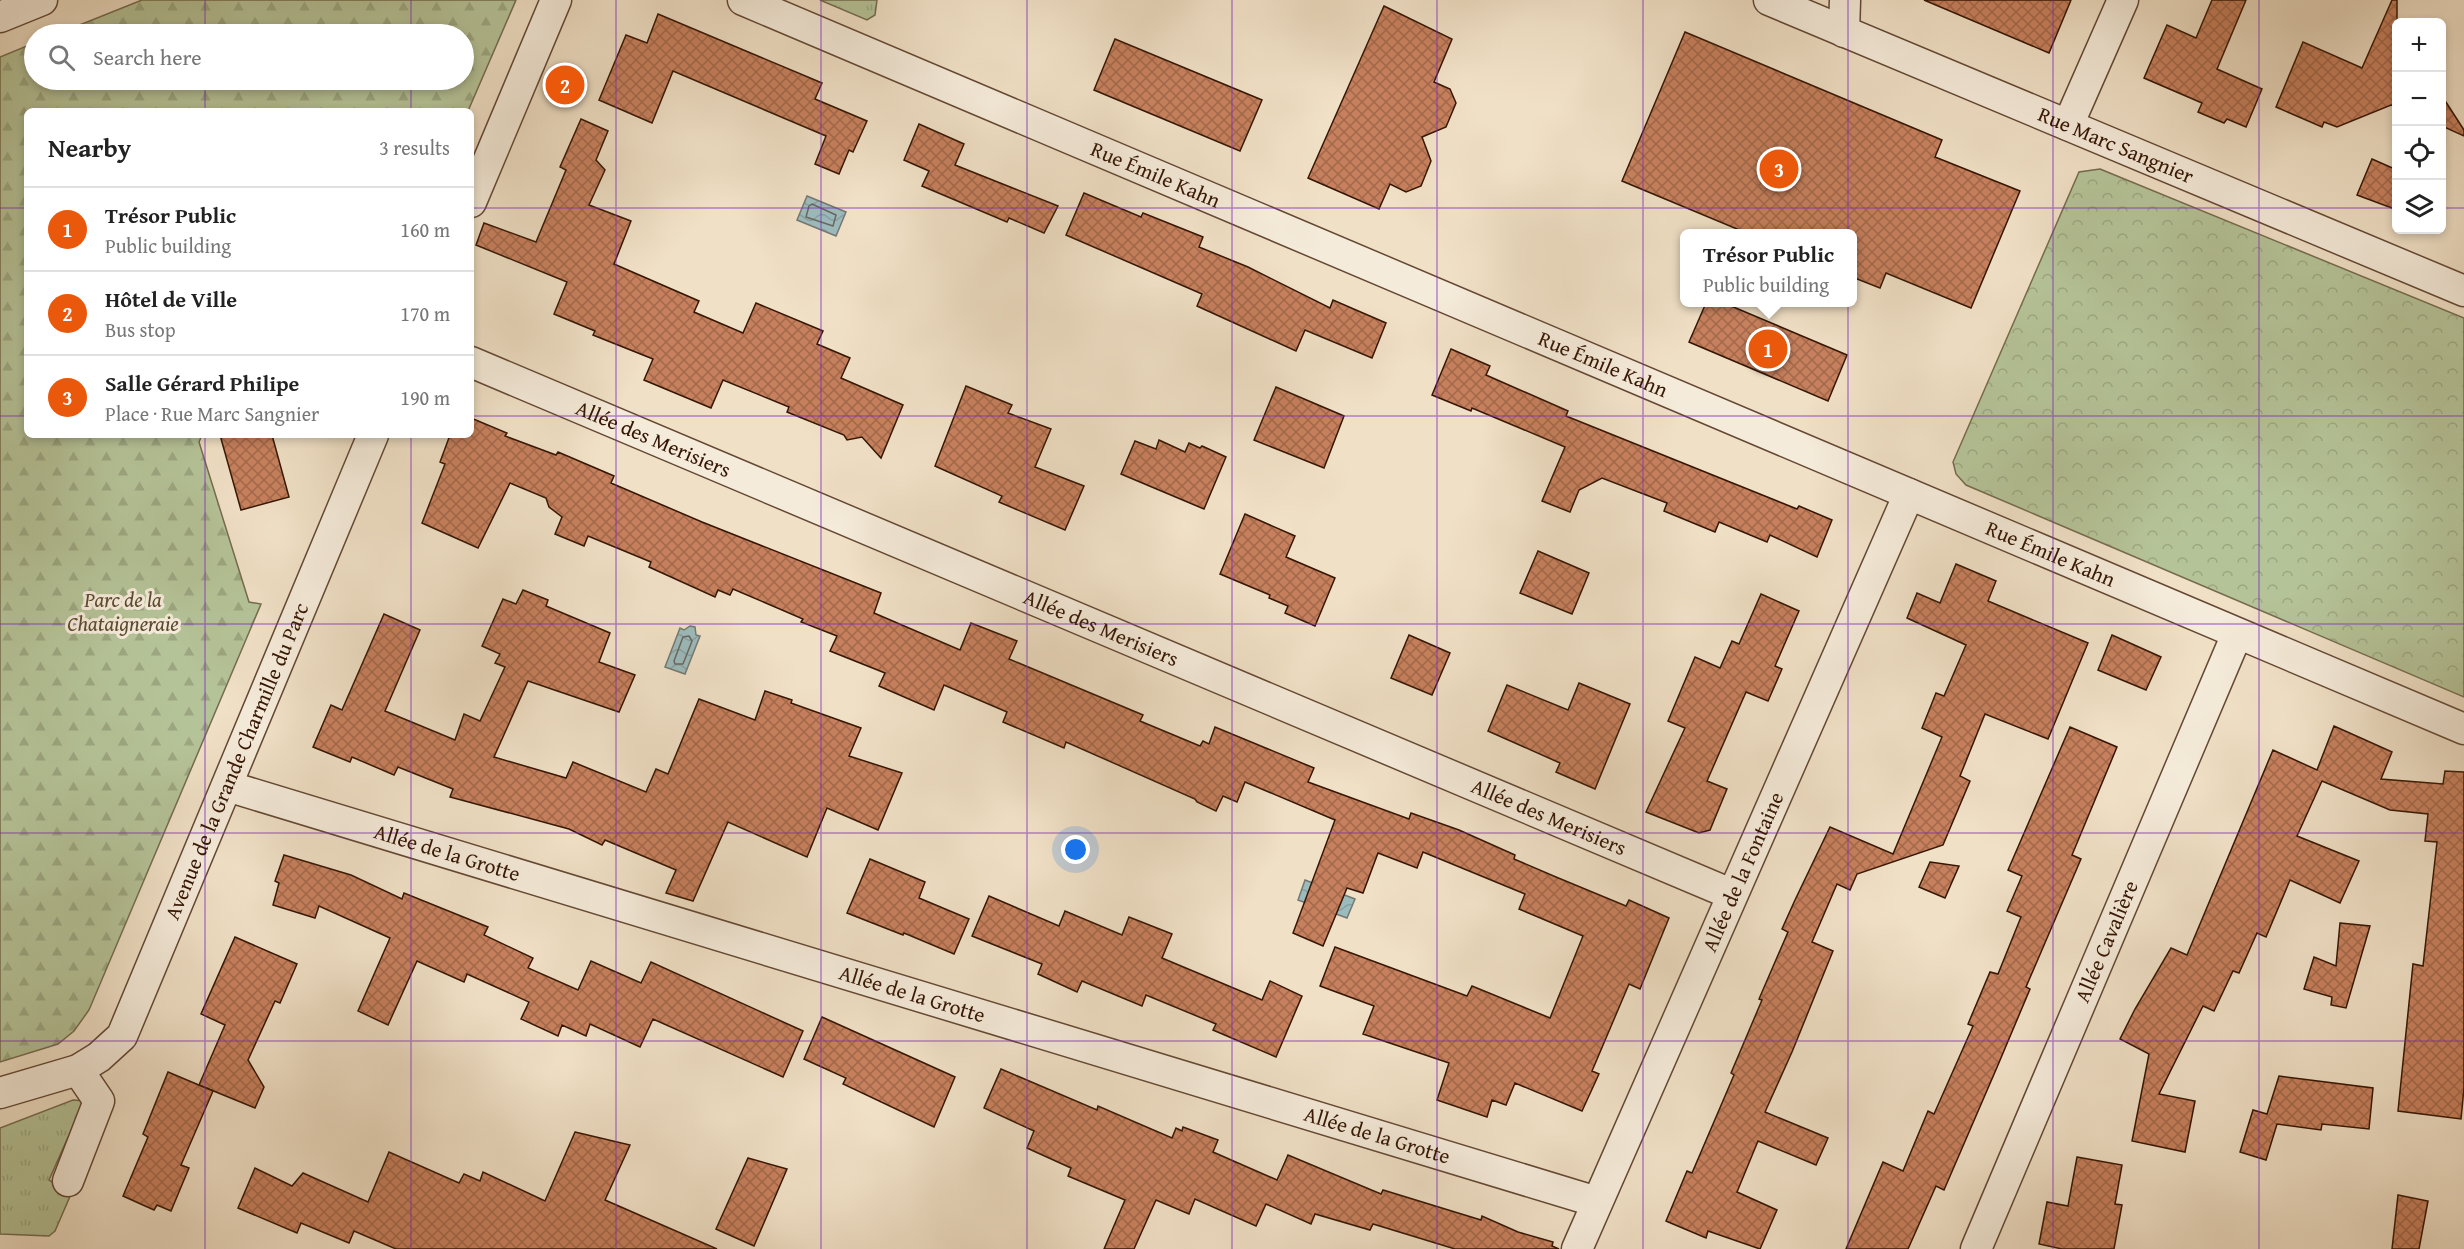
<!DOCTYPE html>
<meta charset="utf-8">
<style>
body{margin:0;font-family:"Gentium Book Plus",serif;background:#f2f2f2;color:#222}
.controls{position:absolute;right:18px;top:18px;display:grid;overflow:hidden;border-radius:9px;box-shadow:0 3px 9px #0003}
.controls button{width:54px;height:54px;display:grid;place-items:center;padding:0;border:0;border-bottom:2px solid #e0e0e0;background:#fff;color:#222;font:30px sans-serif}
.you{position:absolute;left:1076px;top:850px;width:21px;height:21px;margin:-15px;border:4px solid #fff;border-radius:50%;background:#1a73e8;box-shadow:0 0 0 9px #1a73e833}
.badge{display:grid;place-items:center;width:39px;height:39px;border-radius:50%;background:#ea580c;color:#fff;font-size:20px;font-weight:700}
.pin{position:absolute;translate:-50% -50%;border:3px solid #fff;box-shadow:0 2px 6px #0006}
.popup{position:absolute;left:1680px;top:229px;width:177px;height:78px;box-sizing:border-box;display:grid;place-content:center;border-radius:9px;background:#fff;filter:drop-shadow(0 2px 4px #0005);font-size:20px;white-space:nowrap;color:#767676}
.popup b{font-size:22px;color:#222}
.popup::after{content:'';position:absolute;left:50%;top:100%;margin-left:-12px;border:12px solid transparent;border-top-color:#fff}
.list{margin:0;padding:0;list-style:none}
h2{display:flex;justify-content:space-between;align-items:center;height:78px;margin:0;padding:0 24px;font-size:26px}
h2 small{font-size:20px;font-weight:400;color:#767676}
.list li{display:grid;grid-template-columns:39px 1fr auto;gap:18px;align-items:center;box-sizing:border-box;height:84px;padding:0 24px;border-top:2px solid #e0e0e0}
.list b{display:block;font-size:22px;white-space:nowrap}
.list p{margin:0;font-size:20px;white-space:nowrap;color:#767676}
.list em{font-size:20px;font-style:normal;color:#767676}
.icon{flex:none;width:33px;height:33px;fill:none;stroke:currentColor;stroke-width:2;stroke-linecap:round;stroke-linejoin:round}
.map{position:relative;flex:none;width:2464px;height:1249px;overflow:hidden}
.search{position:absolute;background:#fff;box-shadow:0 3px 9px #0003;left:24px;top:24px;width:450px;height:66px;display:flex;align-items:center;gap:15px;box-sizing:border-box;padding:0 21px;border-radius:33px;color:#767676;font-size:22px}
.panel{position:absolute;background:#fff;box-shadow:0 3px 9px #0003;left:24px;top:108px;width:450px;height:330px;border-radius:9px}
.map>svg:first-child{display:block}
.grass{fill:url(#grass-tufts);stroke:#756c4e;stroke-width:1.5}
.forest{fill:url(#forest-firs);stroke:#756c4e;stroke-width:1.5}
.park{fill:url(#park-crowns);stroke:#756c4e;stroke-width:1.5}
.water{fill:url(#water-waves);stroke:#737972;stroke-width:1.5}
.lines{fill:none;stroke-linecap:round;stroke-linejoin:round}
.shore{stroke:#686860;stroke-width:1.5}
.building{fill:url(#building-cross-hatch);stroke:#351604;stroke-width:1.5}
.street-casing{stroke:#644834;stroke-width:33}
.street{stroke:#f5ebda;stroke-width:30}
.grid{fill:none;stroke:#7b2cbf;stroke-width:1.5;stroke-opacity:0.55}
.labels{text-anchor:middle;stroke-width:6;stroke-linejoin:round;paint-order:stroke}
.street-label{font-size:21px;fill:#351604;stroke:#f5ebda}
.park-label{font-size:21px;font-style:italic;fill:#5b4a30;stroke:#f5ebda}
</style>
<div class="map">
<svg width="2464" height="1249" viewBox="0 0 2464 1249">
<defs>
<pattern id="grass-tufts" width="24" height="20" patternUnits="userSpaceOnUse" patternTransform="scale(1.5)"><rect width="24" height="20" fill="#b5c398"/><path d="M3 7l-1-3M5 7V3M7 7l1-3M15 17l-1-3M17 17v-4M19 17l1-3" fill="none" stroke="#9ca781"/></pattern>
<pattern id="forest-firs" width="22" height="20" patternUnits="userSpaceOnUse" patternTransform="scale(1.5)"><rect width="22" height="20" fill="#b5c398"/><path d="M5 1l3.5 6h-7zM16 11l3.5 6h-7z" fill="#9ca781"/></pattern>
<pattern id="park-crowns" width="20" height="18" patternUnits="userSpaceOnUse" patternTransform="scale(1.5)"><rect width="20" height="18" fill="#b5c398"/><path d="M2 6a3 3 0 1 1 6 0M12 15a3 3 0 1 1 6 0" fill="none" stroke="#9ca781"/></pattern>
<pattern id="water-waves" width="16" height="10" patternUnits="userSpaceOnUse" patternTransform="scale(1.5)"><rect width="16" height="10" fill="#9cbbbc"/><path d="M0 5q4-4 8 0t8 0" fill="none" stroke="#87a0a0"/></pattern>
<pattern id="building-cross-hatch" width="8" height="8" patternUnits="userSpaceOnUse" patternTransform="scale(1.5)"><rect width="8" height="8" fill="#c7805d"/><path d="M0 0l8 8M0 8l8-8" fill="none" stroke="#a2684b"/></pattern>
</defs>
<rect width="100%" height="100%" fill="#f0e0c6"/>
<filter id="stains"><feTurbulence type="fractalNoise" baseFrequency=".00333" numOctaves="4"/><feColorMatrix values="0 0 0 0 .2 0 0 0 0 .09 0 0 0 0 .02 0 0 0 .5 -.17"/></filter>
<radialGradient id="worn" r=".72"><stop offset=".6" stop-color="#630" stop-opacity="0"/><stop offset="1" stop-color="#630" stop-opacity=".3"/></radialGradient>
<g class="grass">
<path d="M 820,0 L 877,0 L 875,15 L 867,20 Z"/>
<path d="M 73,1100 L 85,1101 L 77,1132 L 70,1133 L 49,1180 L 71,1194 L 55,1231 L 49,1236 L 0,1234 L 0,1128 Z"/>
</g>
<path class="forest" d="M 142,0 L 516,0 L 468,111 L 27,111 L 27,435 L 202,435 L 199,442 L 249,602 L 261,604 L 89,1010 L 74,1031 L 58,1044 L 0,1062 L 0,57 L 34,43 L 34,80 L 464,80 L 464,34 L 57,34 Z"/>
<path class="park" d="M 2100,169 L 2464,318 L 2464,697 L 1966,485 L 1956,474 L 1953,462 L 2079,172 Z"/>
<g class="water">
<path d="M 807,196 L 846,212 L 836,236 L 797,220 Z"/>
<path d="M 690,626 L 695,627 L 696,635 L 700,636 L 685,674 L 665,667 L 680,628 L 684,630 Z"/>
<path d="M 1305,880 L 1355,899 L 1347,918 L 1298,900 Z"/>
</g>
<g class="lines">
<g class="shore">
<path d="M 812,204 L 836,215 L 833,226 L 806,217 L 809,206 Z"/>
<path d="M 689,636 L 692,641 L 683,664 L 675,664 L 674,661 L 683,637 Z"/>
</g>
</g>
<g class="building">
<path d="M 1924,0 L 2071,0 L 2049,53 Z"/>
<path d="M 2212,0 L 2246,0 L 2217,69 L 2262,89 L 2246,127 L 2227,119 L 2224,123 L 2198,112 L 2202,103 L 2144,78 L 2167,25 L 2196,38 Z"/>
<path d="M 2392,0 L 2397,0 L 2397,107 L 2391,105 L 2337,127 L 2324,122 L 2322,127 L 2276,107 L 2303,42 L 2362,68 Z"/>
<path d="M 1384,6 L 1452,39 L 1434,82 L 1450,89 L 1456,103 L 1446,127 L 1422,137 L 1431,161 L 1421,186 L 1406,192 L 1390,184 L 1379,209 L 1308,178 Z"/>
<path d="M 658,14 L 822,83 L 815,99 L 867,121 L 853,152 L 849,150 L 839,174 L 815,164 L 826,136 L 673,71 L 652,123 L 599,100 L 626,35 L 647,43 Z"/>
<path d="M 1685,32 L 1942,140 L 1935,157 L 2020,191 L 1971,308 L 1886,273 L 1880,288 L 1852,277 L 1852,234 L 1749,234 L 1622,181 Z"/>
<path d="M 1115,39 L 1262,100 L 1240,151 L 1094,90 Z"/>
<path d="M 2442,96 L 2464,130 L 2464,136 L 2442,126 Z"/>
<path d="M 581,119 L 608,131 L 596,160 L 605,170 L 589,205 L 631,221 L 614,264 L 699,301 L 694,312 L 743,333 L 756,303 L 823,331 L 817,344 L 850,358 L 841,378 L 903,405 L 881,458 L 862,437 L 847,440 L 844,435 L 787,412 L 789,407 L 723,380 L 711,408 L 644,380 L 653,359 L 593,335 L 595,331 L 554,314 L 567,282 L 476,245 L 484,223 L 536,242 L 566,170 L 560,167 Z"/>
<path d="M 919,124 L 964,144 L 955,165 L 1058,206 L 1044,233 L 1009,218 L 1007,222 L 922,186 L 929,171 L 904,160 Z"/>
<path d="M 2372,159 L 2397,170 L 2397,210 L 2357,195 Z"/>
<path d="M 1084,193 L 1141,217 L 1143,213 L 1203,237 L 1199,247 L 1248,267 L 1330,308 L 1333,300 L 1386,323 L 1372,358 L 1305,330 L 1296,351 L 1197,306 L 1202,294 L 1066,235 Z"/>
<path d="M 1706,303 L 1724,303 L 1847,355 L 1828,401 L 1689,342 Z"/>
<path d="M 1451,349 L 1490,366 L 1486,375 L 1568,411 L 1566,416 L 1797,509 L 1799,506 L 1832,520 L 1817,557 L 1770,535 L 1767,542 L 1719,522 L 1715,532 L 1664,511 L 1667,503 L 1602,478 L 1579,490 L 1570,512 L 1542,501 L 1565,447 L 1472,408 L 1471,411 L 1432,395 Z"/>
<path d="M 966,386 L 1012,405 L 1008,413 L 1051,429 L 1035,467 L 1084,486 L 1065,530 L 999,502 L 1002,496 L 935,466 Z"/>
<path d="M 1276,387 L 1344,416 L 1324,468 L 1254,440 Z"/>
<path d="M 471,418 L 507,433 L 505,436 L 556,455 L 558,452 L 614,476 L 611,483 L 702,522 L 881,593 L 874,613 L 960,650 L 971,623 L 1017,641 L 1009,659 L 1143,715 L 1140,721 L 1200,746 L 1203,741 L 1209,744 L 1215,727 L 1314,768 L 1308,782 L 1409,819 L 1411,813 L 1459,830 L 1515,855 L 1514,859 L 1556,877 L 1626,906 L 1629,900 L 1669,918 L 1640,989 L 1629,984 L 1592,1071 L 1599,1074 L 1582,1111 L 1515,1083 L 1506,1105 L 1492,1100 L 1487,1117 L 1437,1100 L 1449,1063 L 1363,1034 L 1374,1006 L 1320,986 L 1335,947 L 1467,996 L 1472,986 L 1550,1018 L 1583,936 L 1519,909 L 1525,894 L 1423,852 L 1417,868 L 1378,853 L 1363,893 L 1347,888 L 1323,946 L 1293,933 L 1335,820 L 1245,782 L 1237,802 L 1223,796 L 1216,811 L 1197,802 L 1195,799 L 1066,742 L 1064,748 L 1003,722 L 1007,712 L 944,685 L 934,710 L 879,686 L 885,673 L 830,651 L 837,636 L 801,622 L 803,619 L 733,589 L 730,595 L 718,590 L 715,597 L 649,567 L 651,562 L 588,536 L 584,546 L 555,534 L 562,517 L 549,507 L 546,498 L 510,483 L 478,548 L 422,523 L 445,464 L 440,462 L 450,435 L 471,435 Z"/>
<path d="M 220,435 L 272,435 L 289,497 L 241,510 Z"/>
<path d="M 1159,440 L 1185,452 L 1189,443 L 1200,448 L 1202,446 L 1226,457 L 1204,509 L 1121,474 L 1135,441 L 1156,449 Z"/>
<path d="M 1245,514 L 1295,536 L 1286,557 L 1335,578 L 1315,626 L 1285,613 L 1288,606 L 1269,598 L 1270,595 L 1220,574 Z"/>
<path d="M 1538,551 L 1589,573 L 1572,614 L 1520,593 Z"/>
<path d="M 1956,564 L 1996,581 L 1988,601 L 2088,643 L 2048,739 L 1985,714 L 1960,776 L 1970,781 L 1943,845 L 1857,874 L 1850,890 L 1837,884 L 1812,942 L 1833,951 L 1792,1052 L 1765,1112 L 1828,1138 L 1816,1165 L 1758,1141 L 1737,1192 L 1777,1210 L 1760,1249 L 1708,1231 L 1706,1238 L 1666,1221 L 1687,1171 L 1692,1173 L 1734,1075 L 1731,1073 L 1762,1000 L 1759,999 L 1788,932 L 1782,929 L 1795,900 L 1830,827 L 1893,854 L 1942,737 L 1922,728 L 1936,693 L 1944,696 L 1966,645 L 1907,618 L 1917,593 L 1940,603 Z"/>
<path d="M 523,590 L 548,600 L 546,606 L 610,633 L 599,662 L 635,675 L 619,712 L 528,681 L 494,757 L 566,778 L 573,762 L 646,792 L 656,769 L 668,774 L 699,699 L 755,720 L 765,691 L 792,700 L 791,703 L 861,728 L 849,756 L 902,773 L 878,830 L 827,808 L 807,857 L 728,822 L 693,901 L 666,893 L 676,870 L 605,840 L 602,845 L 569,829 L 450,797 L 453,789 L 398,767 L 394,775 L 352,757 L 350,762 L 313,747 L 331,705 L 342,710 L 384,614 L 420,630 L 385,711 L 455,740 L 464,714 L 480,721 L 505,667 L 495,663 L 500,654 L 482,646 L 503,599 L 516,604 Z"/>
<path d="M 1761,594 L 1799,611 L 1775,666 L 1782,669 L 1768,701 L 1746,692 L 1707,781 L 1727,789 L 1710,830 L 1699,833 L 1646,812 L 1685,728 L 1668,721 L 1695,657 L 1720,668 L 1732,641 L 1739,644 Z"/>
<path d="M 1409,635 L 1450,653 L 1432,695 L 1391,678 Z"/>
<path d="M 2112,635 L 2161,657 L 2146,690 L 2098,670 Z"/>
<path d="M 1579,683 L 1630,704 L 1595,789 L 1556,772 L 1560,763 L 1488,731 L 1507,685 L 1568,710 Z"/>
<path d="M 2334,726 L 2392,752 L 2381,779 L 2443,784 L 2445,771 L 2464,772 L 2464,1088 L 2461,1119 L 2398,1111 L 2413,964 L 2423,966 L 2437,842 L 2425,841 L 2428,814 L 2390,810 L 2322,781 L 2297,836 L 2359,861 L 2340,903 L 2290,880 L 2266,937 L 2257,933 L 2239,973 L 2233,971 L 2214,1011 L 2203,1006 L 2159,1094 L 2195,1101 L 2185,1152 L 2132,1141 L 2149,1054 L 2120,1039 L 2135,1009 L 2171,948 L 2187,955 L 2273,750 L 2317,770 Z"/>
<path d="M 2070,727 L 2117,747 L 2072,855 L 2081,859 L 2026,987 L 2030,989 L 1998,1065 L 1944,1190 L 1936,1186 L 1908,1249 L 1846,1249 L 1883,1162 L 1903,1171 L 1928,1111 L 1934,1114 L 1973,1026 L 1968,1024 L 1990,972 L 1998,974 L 2021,917 L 2007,911 L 2022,876 L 2008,870 Z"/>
<path d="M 284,855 L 351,875 L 402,899 L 404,893 L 488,927 L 484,935 L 533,958 L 528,968 L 578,990 L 591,961 L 641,983 L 651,962 L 803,1031 L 783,1077 L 653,1019 L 640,1047 L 590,1024 L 586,1036 L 562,1025 L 558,1036 L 521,1019 L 529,1002 L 467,974 L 464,982 L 417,961 L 388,1025 L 358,1011 L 390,938 L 319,906 L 315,918 L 273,905 L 279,883 L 275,881 Z"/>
<path d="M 870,859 L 925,882 L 919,898 L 969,919 L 954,954 L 904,933 L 903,935 L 847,913 Z"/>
<path d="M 1930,862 L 1959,866 L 1945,898 L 1919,887 Z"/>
<path d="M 989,896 L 1059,926 L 1065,911 L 1122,935 L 1129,917 L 1172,934 L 1162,958 L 1262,1000 L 1270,981 L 1302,996 L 1276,1057 L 1213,1030 L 1216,1024 L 1146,995 L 1142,1006 L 1082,981 L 1077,992 L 1038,974 L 1042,964 L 972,936 Z"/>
<path d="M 2340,923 L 2370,926 L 2346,1008 L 2331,1005 L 2332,997 L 2304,989 L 2314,957 L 2336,966 Z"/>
<path d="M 235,937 L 297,964 L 280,1003 L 275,1001 L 248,1060 L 264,1087 L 255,1108 L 199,1085 L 225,1025 L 201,1014 Z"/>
<path d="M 822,1017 L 955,1077 L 934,1127 L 843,1084 L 846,1078 L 804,1059 Z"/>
<path d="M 1001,1069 L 1097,1110 L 1098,1106 L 1172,1138 L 1176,1128 L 1182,1131 L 1183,1127 L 1218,1140 L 1213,1152 L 1277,1180 L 1288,1155 L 1381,1194 L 1383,1190 L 1481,1220 L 1482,1216 L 1518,1232 L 1553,1242 L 1552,1246 L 1559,1249 L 1455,1249 L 1373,1224 L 1370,1230 L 1315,1214 L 1311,1224 L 1266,1204 L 1256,1226 L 1195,1199 L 1189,1214 L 1156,1200 L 1134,1249 L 1104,1249 L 1125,1200 L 1068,1176 L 1071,1168 L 1027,1148 L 1034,1131 L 984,1108 Z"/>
<path d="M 168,1072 L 213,1091 L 181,1165 L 189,1168 L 171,1211 L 157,1205 L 154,1210 L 123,1196 L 148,1137 L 143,1134 Z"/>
<path d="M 2279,1076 L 2373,1088 L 2369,1129 L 2322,1124 L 2321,1130 L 2277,1124 L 2266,1160 L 2240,1152 L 2253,1110 L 2267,1114 Z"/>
<path d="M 575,1132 L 630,1145 L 605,1200 L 717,1249 L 396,1249 L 354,1231 L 349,1243 L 301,1223 L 297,1233 L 238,1208 L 255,1168 L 292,1186 L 303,1173 L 368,1202 L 389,1152 L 459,1183 L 464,1174 L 480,1181 L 483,1172 L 545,1201 Z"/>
<path d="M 2077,1157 L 2122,1165 L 2115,1204 L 2122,1205 L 2114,1249 L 2062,1249 L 2039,1244 L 2047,1202 L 2068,1206 Z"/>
<path d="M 748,1158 L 787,1169 L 754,1246 L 716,1229 Z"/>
<path d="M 2398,1195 L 2428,1201 L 2419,1249 L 2392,1249 Z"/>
</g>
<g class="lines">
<defs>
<g id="street">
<path id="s1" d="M 743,0 L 2464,729"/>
<path id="s2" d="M 1769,0 L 2464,291"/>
<path d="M 0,17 L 42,0"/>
<path d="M 1844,32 L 1845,0"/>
<path d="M 2068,125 L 2123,0"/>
<path d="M 471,202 L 556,0"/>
<path id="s3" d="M 471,362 L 1731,894"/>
<path id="s4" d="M 227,786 L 1597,1202"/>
<path id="s5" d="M 0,1093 L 78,1070 L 99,1057 L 122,1036 L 373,435"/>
<path d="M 68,1181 L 99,1101 L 78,1070"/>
<path id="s6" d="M 1577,1249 L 1909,494"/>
<path id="s7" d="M 1976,1249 L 2237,634"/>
</g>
</defs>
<use href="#street" class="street-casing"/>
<use href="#street" class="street"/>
</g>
<path class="grid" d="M 205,0 L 205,34M 411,0 L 411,34M 616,0 L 616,1249M 821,0 L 821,1249M 1027,0 L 1027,1249M 1232,0 L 1232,1249M 1437,0 L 1437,1249M 1643,0 L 1643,1249M 1848,0 L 1848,1249M 2053,0 L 2053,1249M 2259,0 L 2259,1249M 205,80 L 205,111M 411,80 L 411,111M 0,208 L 27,208M 471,208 L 2396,208M 2442,208 L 2464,208M 0,416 L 27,416M 471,416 L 2464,416M 205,435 L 205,1249M 411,435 L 411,1249M 0,624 L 2464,624M 0,833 L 2464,833M 0,1041 L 2464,1041"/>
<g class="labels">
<g class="street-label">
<text dy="7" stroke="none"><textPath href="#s2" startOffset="376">Rue Marc Sangnier</textPath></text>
<text dy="7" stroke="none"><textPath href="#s1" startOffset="448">Rue Émile Kahn</textPath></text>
<text dy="7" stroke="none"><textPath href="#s1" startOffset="934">Rue Émile Kahn</textPath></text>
<text dy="7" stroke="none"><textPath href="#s3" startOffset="198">Allée des Merisiers</textPath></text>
<text dy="7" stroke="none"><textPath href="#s1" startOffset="1420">Rue Émile Kahn</textPath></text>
<text dy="7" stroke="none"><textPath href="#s3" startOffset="684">Allée des Merisiers</textPath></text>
<text dy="7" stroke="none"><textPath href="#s5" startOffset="435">Avenue de la Grande Charmille du Parc</textPath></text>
<text dy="7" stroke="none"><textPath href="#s3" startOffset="1170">Allée des Merisiers</textPath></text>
<text dy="7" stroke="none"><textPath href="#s4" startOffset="230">Allée de la Grotte</textPath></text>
<text dy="7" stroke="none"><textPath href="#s6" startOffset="412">Allée de la Fontaine</textPath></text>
<text dy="7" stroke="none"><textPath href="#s7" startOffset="334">Allée Cavalière</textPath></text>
<text dy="7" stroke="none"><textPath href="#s4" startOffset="716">Allée de la Grotte</textPath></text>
<text dy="7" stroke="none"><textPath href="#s4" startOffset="1202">Allée de la Grotte</textPath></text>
</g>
<g class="park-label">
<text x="123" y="607">Parc de la<tspan x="123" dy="24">Chataigneraie</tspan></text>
</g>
</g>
<rect width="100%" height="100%" filter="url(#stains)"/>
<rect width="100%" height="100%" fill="url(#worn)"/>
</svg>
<div class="controls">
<button>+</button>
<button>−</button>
<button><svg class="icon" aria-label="locate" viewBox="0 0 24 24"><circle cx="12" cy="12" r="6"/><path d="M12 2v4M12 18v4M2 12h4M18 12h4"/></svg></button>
<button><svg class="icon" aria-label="layers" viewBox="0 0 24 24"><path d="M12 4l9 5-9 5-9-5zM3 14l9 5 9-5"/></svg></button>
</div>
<div class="you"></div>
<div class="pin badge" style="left:1768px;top:349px">1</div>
<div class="popup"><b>Trésor Public</b>Public building</div>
<div class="pin badge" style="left:565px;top:85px">2</div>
<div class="pin badge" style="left:1779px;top:169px">3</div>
<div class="search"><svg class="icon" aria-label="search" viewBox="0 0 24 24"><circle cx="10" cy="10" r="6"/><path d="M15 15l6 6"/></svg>Search here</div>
<section class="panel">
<h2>Nearby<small>3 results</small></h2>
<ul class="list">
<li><span class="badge">1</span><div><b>Trésor Public</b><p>Public building</p></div><em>160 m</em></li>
<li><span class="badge">2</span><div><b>Hôtel de Ville</b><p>Bus stop</p></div><em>170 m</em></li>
<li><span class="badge">3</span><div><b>Salle Gérard Philipe</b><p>Place · Rue Marc Sangnier</p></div><em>190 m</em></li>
</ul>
</section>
</div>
